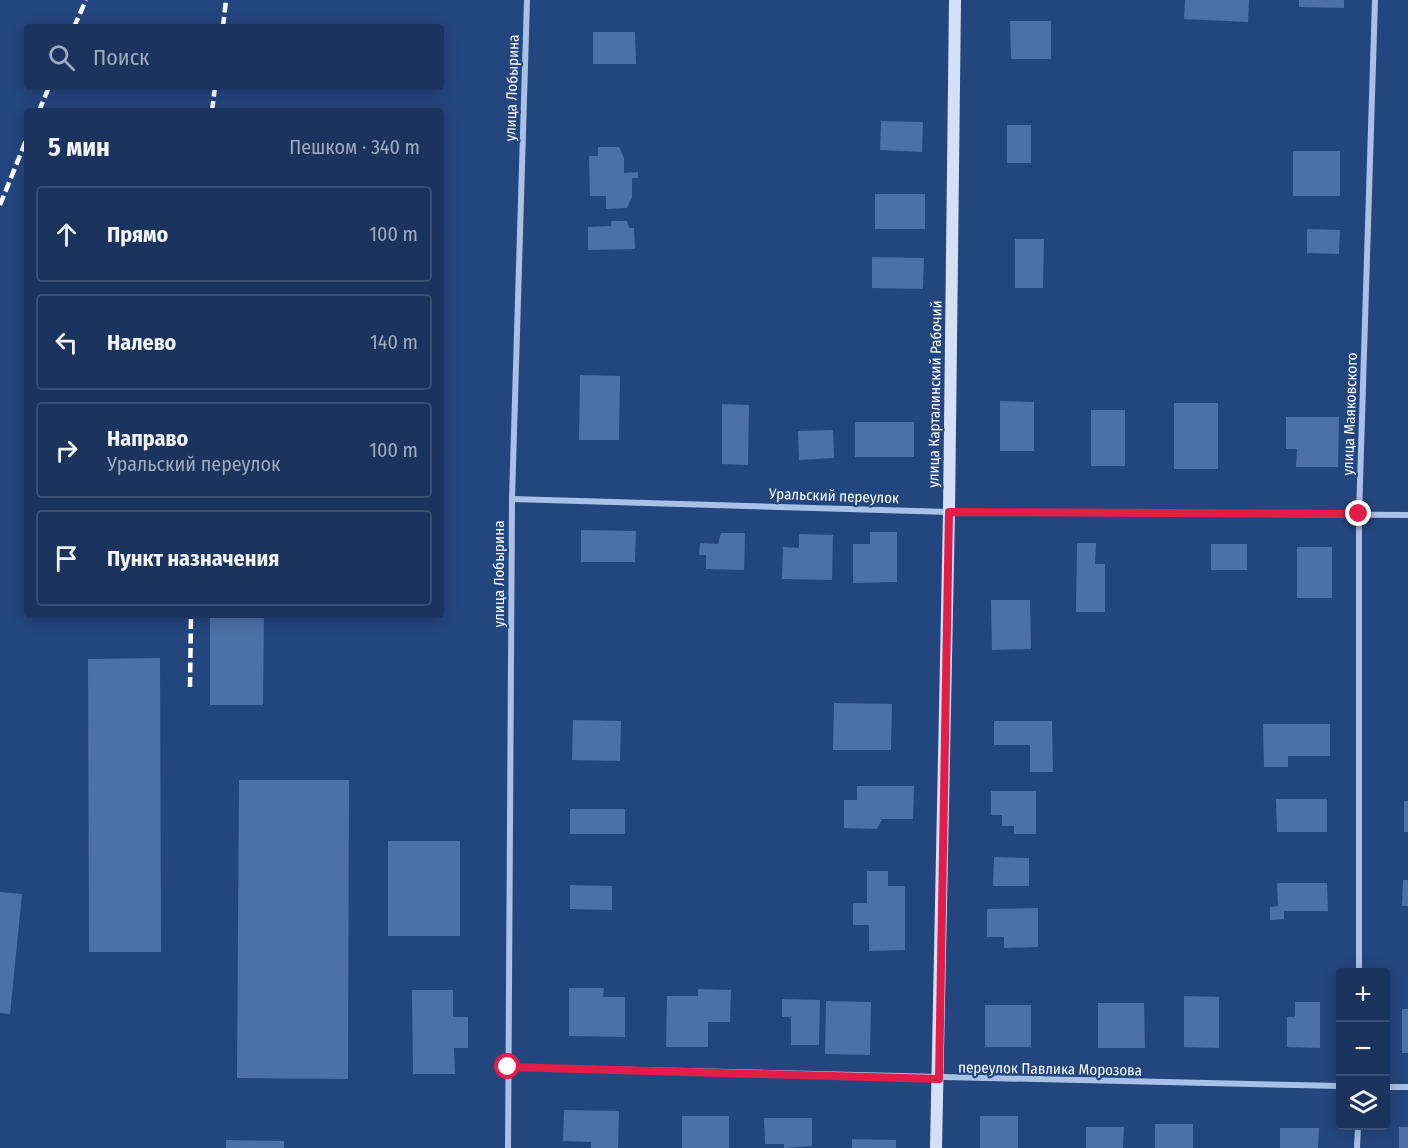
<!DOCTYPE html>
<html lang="ru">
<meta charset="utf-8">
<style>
body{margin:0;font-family:"Fira Sans Condensed",sans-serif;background:#283f67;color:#f1f3f6}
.controls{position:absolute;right:18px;bottom:18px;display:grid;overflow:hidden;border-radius:6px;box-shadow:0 3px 15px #0003}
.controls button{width:54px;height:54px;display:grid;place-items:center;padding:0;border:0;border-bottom:2px solid #394f73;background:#1b345e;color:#f1f3f6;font:30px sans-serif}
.stop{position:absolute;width:18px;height:18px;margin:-14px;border:4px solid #e11d48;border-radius:50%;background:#fff}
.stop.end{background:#e11d48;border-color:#fff;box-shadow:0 2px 6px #0008}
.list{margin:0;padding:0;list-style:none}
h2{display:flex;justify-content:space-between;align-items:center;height:78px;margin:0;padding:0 24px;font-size:26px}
h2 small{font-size:20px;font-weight:400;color:#a0aabc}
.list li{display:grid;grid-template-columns:39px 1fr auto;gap:18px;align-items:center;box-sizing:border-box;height:96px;margin:0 12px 12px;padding:0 12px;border:2px solid #394f73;border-radius:6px}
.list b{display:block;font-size:22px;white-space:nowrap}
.list p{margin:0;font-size:20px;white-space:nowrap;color:#a0aabc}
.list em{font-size:20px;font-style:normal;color:#a0aabc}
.icon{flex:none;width:33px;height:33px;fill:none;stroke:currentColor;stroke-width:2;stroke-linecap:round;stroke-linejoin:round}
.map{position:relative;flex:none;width:1408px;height:1148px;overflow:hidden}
.search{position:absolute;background:#1b345e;box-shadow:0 3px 15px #0003;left:24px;top:24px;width:420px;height:66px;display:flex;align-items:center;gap:15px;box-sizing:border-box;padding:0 21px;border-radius:6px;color:#a0aabc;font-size:22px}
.panel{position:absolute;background:#1b345e;box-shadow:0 3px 15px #0003;left:24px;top:108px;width:420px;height:510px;border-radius:6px}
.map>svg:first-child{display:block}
.building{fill:#4d70a6}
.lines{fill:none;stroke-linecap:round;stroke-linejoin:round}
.street{stroke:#a9c1e6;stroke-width:6}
.secondary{stroke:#d3e0f5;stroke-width:12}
.rail{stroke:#fff;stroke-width:4.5;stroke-dasharray:10 4.5;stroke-linecap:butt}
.route{stroke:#e11d48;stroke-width:8}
.labels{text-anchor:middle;stroke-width:4.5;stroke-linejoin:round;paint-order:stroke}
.street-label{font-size:15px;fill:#fff;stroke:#24467e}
</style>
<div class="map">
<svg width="1408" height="1148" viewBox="0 0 1408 1148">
<rect width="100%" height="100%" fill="#24467e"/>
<g class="building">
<path d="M 1185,0 L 1249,0 L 1248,22 L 1184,19 Z"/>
<path d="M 1299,0 L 1344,0 L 1344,8 L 1299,7 Z"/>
<path d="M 1010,21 L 1051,21 L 1051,59 L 1011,59 Z"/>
<path d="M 593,32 L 635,32 L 636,64 L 593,64 Z"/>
<path d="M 881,121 L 923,122 L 922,152 L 880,150 Z"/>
<rect x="1007" y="125" width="24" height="38"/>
<path d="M 598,147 L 619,147 L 624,158 L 624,173 L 638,172 L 638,178 L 632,178 L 632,197 L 627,208 L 606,209 L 606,196 L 590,196 L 589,156 L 598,156 Z"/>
<rect x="1293" y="151" width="47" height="45"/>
<rect x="875" y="194" width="50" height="35"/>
<path d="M 611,221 L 627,221 L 629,228 L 634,228 L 635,249 L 588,250 L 588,227 L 611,226 Z"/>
<path d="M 1307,229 L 1340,230 L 1339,254 L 1307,253 Z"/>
<path d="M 1015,239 L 1044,239 L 1043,288 L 1015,288 Z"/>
<path d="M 872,257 L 924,258 L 923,289 L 872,288 Z"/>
<path d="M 580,375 L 620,376 L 619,440 L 579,440 Z"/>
<path d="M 1000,401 L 1034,402 L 1034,451 L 1000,451 Z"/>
<rect x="1174" y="403" width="44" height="66"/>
<path d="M 722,404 L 749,405 L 748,465 L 722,464 Z"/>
<rect x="1091" y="410" width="34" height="56"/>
<path d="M 1286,417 L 1339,417 L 1338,467 L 1296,467 L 1297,449 L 1286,449 Z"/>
<rect x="855" y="422" width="59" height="35"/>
<path d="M 833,430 L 834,458 L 799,460 L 798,431 Z"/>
<path d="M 581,530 L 636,531 L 635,562 L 581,562 Z"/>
<path d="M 870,532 L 897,532 L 897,582 L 853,583 L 853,544 L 870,544 Z"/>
<path d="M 721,533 L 745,533 L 744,570 L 706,569 L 706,555 L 699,555 L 700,543 L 718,544 Z"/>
<path d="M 799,534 L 833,535 L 832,580 L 782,579 L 783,547 L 799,548 Z"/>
<path d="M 1077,543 L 1096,543 L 1095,564 L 1105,564 L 1105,612 L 1076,612 Z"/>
<rect x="1211" y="544" width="36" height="26"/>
<rect x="1297" y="547" width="35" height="51"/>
<path d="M 991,600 L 1030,600 L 1031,649 L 992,650 Z"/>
<path d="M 210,615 L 264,615 L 263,705 L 210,705 Z"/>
<path d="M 160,658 L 161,952 L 89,952 L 88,659 Z"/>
<path d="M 834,703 L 892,704 L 891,750 L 833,750 Z"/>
<path d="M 573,720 L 621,721 L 620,761 L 572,760 Z"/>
<path d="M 994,721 L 1052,721 L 1053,772 L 1030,772 L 1030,745 L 994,745 Z"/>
<path d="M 1263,724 L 1330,724 L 1330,756 L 1288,756 L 1288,767 L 1264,767 Z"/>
<path d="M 239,780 L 349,780 L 348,1079 L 237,1078 Z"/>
<path d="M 857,786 L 914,786 L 913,819 L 882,819 L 877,829 L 844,828 L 844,800 L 857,800 Z"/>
<path d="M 991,791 L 1036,791 L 1036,834 L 1014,834 L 1014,826 L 1002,826 L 1002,815 L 991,815 Z"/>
<path d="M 1276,799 L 1327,799 L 1327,832 L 1277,832 Z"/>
<rect x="1404" y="801" width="4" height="31"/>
<rect x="570" y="809" width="55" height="25"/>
<rect x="388" y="841" width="72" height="95"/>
<path d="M 994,857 L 1029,858 L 1029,886 L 993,886 Z"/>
<path d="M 867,871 L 888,871 L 888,886 L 905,886 L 905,950 L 869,951 L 869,925 L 853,925 L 853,903 L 867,903 Z"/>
<path d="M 1403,880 L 1408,880 L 1408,906 L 1402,906 Z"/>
<path d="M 1277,883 L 1327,883 L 1328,911 L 1284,911 L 1284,919 L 1270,920 L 1270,907 L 1278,906 Z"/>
<path d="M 570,885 L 612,886 L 612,910 L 570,909 Z"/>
<path d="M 0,892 L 22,894 L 10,1014 L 0,1013 Z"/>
<path d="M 1038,908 L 1038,947 L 1004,948 L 1004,937 L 987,937 L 987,909 Z"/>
<path d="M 569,988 L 604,988 L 603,997 L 625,997 L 625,1037 L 569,1036 Z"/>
<path d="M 698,989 L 731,990 L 730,1022 L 708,1022 L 708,1047 L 666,1047 L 667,996 L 698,996 Z"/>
<path d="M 412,990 L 453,990 L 453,1017 L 468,1017 L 468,1048 L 454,1048 L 455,1074 L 413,1074 Z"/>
<path d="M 1184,996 L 1219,997 L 1219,1048 L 1184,1047 Z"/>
<path d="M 782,999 L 820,1000 L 819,1045 L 791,1045 L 791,1017 L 782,1017 Z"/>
<path d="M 826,1001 L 871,1002 L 870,1055 L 825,1054 Z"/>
<path d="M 1295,1002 L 1320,1002 L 1320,1048 L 1287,1047 L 1287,1017 L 1295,1017 Z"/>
<path d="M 1098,1003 L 1144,1003 L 1145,1048 L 1098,1048 Z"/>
<rect x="985" y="1005" width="46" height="42"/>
<rect x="1402" y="1009" width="6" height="44"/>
<path d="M 564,1110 L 619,1111 L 618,1148 L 591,1148 L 591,1142 L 563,1141 Z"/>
<rect x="682" y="1116" width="47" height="32"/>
<rect x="980" y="1116" width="38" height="32"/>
<path d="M 764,1118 L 812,1118 L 812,1146 L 784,1148 L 784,1144 L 765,1144 Z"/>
<rect x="1155" y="1124" width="38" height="24"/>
<path d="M 1086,1127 L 1124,1127 L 1123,1148 L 1086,1148 Z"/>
<rect x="1399" y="1127" width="9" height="21"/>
<path d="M 1280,1128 L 1319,1128 L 1318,1148 L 1280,1148 Z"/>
<path d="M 852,1139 L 896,1140 L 896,1148 L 852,1148 Z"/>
<path d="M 226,1140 L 284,1141 L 284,1148 L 226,1148 Z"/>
</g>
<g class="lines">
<g class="street">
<path d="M 512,499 L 949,512 L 1408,515"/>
<path d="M 1359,972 L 1359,514 L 1375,0"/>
<path d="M 508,1067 L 1340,1086"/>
<path d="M 1386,1087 L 1408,1087"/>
<path d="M 508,1148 L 512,499 L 527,0"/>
<path d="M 1357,1148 L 1358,1126"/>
</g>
<path class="secondary" d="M 936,1148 L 949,512 L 955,0"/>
<g class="rail">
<path d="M 74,27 L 86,0"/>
<path d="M 223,27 L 226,0"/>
<path d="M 39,111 L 49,87"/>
<path d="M 212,111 L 215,87"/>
<path d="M 0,205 L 27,138"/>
<path d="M 190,687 L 191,615"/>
</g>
</g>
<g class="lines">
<path class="route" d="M 508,1067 L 939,1079 L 949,512 L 1359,514"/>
</g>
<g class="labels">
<g class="street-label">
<text transform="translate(512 88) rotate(-88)" y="5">улица Лобырина</text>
<text transform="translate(935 394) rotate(-89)" y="5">улица Карталинский Рабочий</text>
<text transform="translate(1350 414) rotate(-88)" y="5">улица Маяковского</text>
<text transform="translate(834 496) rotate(2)" y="5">Уральский переулок</text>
<text transform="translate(499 574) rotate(-90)" y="5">улица Лобырина</text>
<text transform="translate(1050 1069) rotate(1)" y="5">переулок Павлика Морозова</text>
</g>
</g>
</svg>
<div class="controls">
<button>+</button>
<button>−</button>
<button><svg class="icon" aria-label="layers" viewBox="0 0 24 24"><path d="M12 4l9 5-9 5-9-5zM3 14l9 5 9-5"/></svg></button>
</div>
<div class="stop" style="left:508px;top:1067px"></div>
<div class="stop end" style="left:1359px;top:514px"></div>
<div class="search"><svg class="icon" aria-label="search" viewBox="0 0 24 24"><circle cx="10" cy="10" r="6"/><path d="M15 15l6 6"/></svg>Поиск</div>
<section class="panel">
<h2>5 мин<small>Пешком · 340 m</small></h2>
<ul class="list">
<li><svg class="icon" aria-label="ahead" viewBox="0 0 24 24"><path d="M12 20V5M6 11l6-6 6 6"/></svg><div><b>Прямо</b></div><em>100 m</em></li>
<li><svg class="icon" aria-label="left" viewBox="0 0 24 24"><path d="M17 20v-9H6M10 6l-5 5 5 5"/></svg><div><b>Налево</b></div><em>140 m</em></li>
<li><svg class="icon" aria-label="right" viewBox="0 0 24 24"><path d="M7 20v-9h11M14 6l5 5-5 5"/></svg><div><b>Направо</b><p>Уральский переулок</p></div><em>100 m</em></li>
<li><svg class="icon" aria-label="arrive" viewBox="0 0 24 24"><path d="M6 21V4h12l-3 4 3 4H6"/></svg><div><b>Пункт назначения</b></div></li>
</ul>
</section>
</div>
